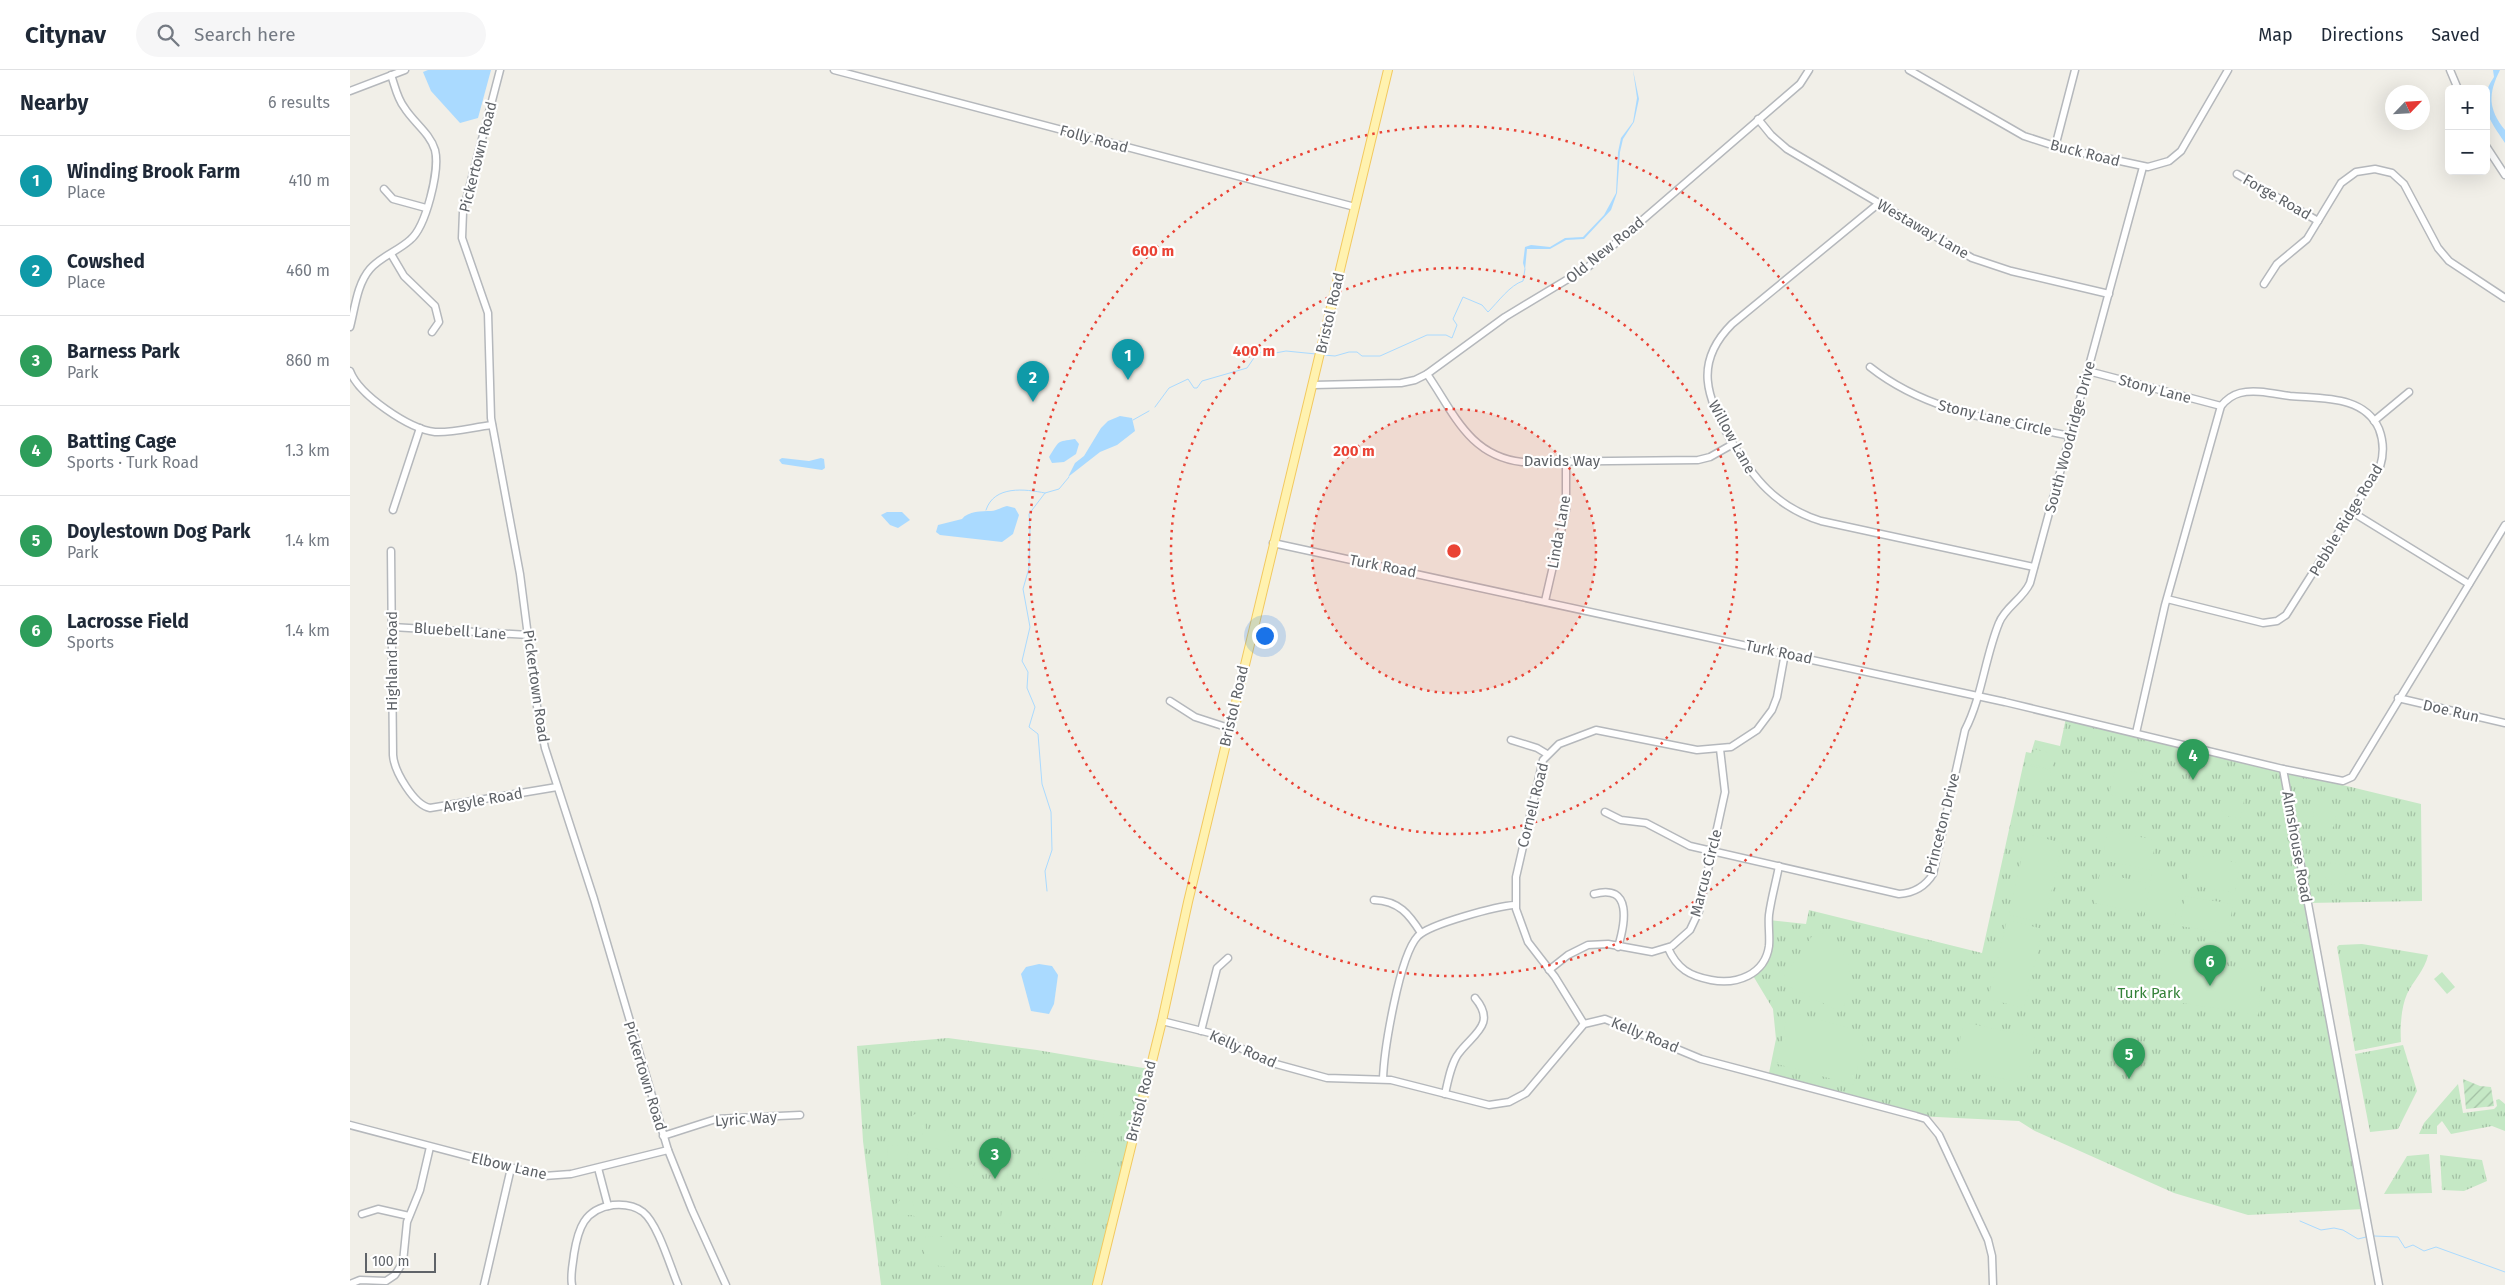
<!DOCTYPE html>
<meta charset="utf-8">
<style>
body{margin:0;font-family:"Fira Sans",sans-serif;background:#f6f6f7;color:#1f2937}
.controls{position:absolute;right:15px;top:15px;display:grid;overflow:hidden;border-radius:8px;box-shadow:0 5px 20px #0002}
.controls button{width:45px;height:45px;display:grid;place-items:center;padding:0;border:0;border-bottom:1px solid #e0e1e3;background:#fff;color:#1f2937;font:25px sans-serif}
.compass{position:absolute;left:2035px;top:15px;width:45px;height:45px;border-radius:50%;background:#fff;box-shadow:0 5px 20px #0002;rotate:65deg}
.scale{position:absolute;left:15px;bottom:12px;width:71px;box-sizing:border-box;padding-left:5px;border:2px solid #5f6368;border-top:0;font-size:14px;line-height:18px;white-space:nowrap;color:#5f6368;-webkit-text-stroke:4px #fff;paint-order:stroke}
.you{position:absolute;left:914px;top:565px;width:18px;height:18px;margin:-12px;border:4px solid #fff;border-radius:50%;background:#1a73e8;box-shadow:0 0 0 8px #1a73e833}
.badge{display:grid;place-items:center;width:32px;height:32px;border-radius:50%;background:#d93025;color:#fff;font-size:16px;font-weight:700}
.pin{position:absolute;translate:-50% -41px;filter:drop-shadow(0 1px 2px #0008)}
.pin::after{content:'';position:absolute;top:26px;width:18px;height:15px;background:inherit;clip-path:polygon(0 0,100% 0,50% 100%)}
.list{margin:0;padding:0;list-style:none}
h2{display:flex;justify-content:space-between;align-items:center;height:65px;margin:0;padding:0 20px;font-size:21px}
h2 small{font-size:16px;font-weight:400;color:#747a83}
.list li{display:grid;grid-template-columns:32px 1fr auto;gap:15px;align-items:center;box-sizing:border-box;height:90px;padding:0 20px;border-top:1px solid #e0e1e3}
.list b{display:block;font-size:19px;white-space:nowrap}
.list p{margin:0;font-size:16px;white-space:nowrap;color:#747a83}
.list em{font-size:16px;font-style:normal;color:#747a83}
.icon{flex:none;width:28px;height:28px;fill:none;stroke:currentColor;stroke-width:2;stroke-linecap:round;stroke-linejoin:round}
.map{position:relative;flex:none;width:2155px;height:1215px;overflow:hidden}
header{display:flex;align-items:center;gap:30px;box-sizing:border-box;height:70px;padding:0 25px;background:#fff;border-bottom:1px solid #e0e1e3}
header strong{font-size:24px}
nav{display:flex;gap:28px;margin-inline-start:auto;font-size:18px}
.search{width:350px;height:45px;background:#f6f6f7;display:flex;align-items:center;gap:12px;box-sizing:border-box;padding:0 18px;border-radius:28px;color:#747a83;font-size:19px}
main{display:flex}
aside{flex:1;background:#fff}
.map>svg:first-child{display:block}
.grass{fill:url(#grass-tufts)}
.garden{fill:url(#garden-furrows)}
.pitch{fill:#c5e8c5}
.water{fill:#aadaff}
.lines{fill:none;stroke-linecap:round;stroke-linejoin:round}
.stream{stroke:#aadaff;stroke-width:1}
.minor-casing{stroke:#b5b8bc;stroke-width:9}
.major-casing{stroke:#f2c960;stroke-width:10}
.minor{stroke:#fff;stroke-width:6}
.major{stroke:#fff2af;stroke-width:8}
.ring{fill:none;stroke:#ea4335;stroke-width:2.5;stroke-dasharray:2.5 5}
.labels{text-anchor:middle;stroke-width:4.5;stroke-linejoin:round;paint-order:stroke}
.street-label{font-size:15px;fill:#5f6368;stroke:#fff}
.park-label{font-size:15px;fill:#348238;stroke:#fff}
.centre{fill:#ea4335;stroke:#fff;stroke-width:2.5}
.ring-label{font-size:15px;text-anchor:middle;font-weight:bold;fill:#ea4335;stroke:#fff;stroke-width:4.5;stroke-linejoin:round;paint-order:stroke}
</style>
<header>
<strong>Citynav</strong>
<div class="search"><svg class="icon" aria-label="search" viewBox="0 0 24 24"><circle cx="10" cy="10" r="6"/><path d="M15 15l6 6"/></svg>Search here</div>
<nav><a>Map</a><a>Directions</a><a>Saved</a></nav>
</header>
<main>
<aside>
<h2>Nearby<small>6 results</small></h2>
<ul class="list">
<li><span class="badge" style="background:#0f9aa8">1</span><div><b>Winding Brook Farm</b><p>Place</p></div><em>410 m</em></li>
<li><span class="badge" style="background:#0f9aa8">2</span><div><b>Cowshed</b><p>Place</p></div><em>460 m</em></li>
<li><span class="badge" style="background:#2e9e5b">3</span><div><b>Barness Park</b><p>Park</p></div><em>860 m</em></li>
<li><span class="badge" style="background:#2e9e5b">4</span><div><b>Batting Cage</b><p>Sports · Turk Road</p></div><em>1.3 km</em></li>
<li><span class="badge" style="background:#2e9e5b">5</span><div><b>Doylestown Dog Park</b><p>Park</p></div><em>1.4 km</em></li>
<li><span class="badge" style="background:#2e9e5b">6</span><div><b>Lacrosse Field</b><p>Sports</p></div><em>1.4 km</em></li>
</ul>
</aside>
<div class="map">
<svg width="2155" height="1215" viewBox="0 0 2155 1215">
<defs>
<pattern id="grass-tufts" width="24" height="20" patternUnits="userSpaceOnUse" patternTransform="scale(1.25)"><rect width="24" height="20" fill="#c5e8c5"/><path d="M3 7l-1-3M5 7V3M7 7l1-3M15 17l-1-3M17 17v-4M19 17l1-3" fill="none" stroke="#a3c0a4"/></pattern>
<pattern id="garden-furrows" width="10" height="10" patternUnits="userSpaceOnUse" patternTransform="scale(1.25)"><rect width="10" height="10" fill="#c5e8c5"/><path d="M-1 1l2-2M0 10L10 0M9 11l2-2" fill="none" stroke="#a3c0a4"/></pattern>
</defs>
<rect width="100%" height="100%" fill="#f1efe8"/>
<g class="grass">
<path d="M 1716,648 L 2071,734 L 2072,831 L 1957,833 L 2014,1139 L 1898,1145 L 1824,1123 L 1685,1061 L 1669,1051 L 1566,1046 L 1418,1008 L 1426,969 L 1423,939 L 1402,904 L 1416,887 L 1419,850 L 1456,854 L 1459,840 L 1632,883 L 1676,682 L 1681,683 L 1685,670 L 1710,676 Z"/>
<path d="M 2012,874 L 2078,885 C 2075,900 2063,911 2057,924 C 2051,938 2050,957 2051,972 L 2005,981 L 1987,877 L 1989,875 Z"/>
<path d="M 598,968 L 687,980 L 799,999 L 747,1215 L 531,1215 L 513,1071 L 507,976 Z"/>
<path d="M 2053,975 L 2067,1021 L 2048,1059 L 2020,1062 L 2005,984 Z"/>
<path d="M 2108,1014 L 2113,1043 L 2144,1039 L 2147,1036 L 2146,1030 L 2149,1029 L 2155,1034 L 2155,1061 L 2142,1056 L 2101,1064 L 2092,1051 L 2087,1056 L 2087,1064 L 2069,1064 L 2074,1053 Z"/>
<path d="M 2079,1084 L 2082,1123 L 2034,1124 L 2057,1086 Z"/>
<path d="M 2090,1085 L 2132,1090 L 2137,1111 L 2114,1121 L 2092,1120 Z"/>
</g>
<path class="garden" d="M 2113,1009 L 2130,1016 L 2141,1017 L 2144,1036 L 2116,1039 Z"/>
<g class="pitch">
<path d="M 1684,679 L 1705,684 L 1702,699 L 1680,694 Z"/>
<path d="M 1676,695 L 1701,700 L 1699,714 L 1673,708 Z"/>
<path d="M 1766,697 L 1793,704 C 1789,724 1778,730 1759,724 Z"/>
<path d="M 1875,722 L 1895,725 L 1891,747 C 1878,749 1871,745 1870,732 Z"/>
<path d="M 1978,738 L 1985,745 L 1986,752 L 1980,762 L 1969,763 L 1965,761 L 1963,741 Z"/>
<path d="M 1758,761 L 1806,770 L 1800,800 L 1752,790 Z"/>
<path d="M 1677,764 L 1713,773 L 1694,853 L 1659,845 Z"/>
<path d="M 1842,784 L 1890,793 L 1885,823 L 1837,814 Z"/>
<path d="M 1982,792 L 1993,796 L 1996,801 L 1994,813 L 1978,815 L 1973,798 Z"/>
<path d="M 1802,802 L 1832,808 L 1824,855 L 1794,850 Z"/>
<path d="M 1750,803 L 1797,813 L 1791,843 L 1744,833 Z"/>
<path d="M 1835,826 L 1883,834 L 1878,864 L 1830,856 Z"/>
<path d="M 1657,850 L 1693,859 L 1674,938 L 1638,929 Z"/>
<path d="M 1941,850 L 1949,857 L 1938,868 L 1930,860 Z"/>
<path d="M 1467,859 C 1501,881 1509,906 1491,942 L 1430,912 Z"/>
<path d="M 1815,879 L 1865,894 L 1912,902 L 1908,945 L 1807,929 Z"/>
<path d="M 2092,902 L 2105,917 L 2097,924 L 2084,909 Z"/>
<path d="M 1438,941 L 1515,962 L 1504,1015 L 1427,994 Z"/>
<path d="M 1614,952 L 1686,968 L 1676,1014 L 1604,998 Z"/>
<path d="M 719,1035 L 727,1035 L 734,1039 L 730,1052 L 715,1049 Z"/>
<path d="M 755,1036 L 770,1039 L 768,1054 L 753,1050 Z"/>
<path d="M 565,1044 L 575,1046 L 576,1063 L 574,1065 L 571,1063 L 558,1061 L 558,1049 Z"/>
<path d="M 591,1058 L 599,1063 L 598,1077 L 594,1080 L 581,1078 L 581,1060 Z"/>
<path d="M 552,1072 L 559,1074 L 557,1093 L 548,1096 L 537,1088 L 538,1076 L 552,1075 Z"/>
<path d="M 740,1081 L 758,1085 L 752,1104 L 742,1104 L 736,1098 L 735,1088 Z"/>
<path d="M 699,1085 L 701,1085 L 710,1101 L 708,1106 L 699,1111 L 690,1108 L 686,1098 Z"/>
<path d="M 622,1094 L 626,1099 L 619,1116 L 608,1118 C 600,1113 599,1108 600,1099 L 615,1098 Z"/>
<path d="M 643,1094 L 658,1099 L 657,1111 C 651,1115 646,1116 640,1111 L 642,1100 L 640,1096 Z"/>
<path d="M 553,1127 L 562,1127 L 564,1140 L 568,1145 L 567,1147 L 561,1145 L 548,1146 L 545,1135 Z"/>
<path d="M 653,1133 L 657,1137 L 668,1139 L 664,1154 L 650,1153 L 652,1140 L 650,1135 Z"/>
<path d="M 706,1145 L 722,1149 L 717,1162 L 707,1161 L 704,1157 Z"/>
<path d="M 603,1165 L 607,1169 L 604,1172 L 601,1195 C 587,1199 578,1193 573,1180 L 576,1166 L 600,1167 Z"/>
</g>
<g class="water">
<path d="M 78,0 L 141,0 L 128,48 L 110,53 L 81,21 L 73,2 Z"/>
<path d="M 1283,0 L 1289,29 L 1284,52 L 1273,69 L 1270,82 L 1267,123 L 1261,140 L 1234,169 L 1216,170 L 1200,179 L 1177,179 L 1175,200 L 1173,193 L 1175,177 L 1181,175 L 1200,177 L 1215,168 L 1233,167 L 1254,145 L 1266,123 L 1268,82 L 1271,68 L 1283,52 L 1287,28 Z"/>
<path d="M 2143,0 L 2150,0 C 2138,24 2138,39 2155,60 L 2155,73 C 2139,49 2126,33 2144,7 Z"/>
<path d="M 770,346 L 782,348 L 785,361 L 767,375 L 750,382 L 718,407 L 725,393 L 734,386 L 751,358 L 758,351 Z"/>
<path d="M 725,369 L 729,374 L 726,384 L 714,392 L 702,393 L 699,387 C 710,370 706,372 725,369 Z"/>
<path d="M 432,388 L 459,391 L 471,388 L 474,389 L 475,398 L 472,400 L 432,394 L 429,390 Z"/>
<path d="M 657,436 L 665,438 L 669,445 L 663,464 L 652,472 L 590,465 L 586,462 L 588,455 L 612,449 C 618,441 632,441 641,441 C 646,441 652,437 657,436 Z"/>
<path d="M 537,442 L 552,442 L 560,450 L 548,458 L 540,455 L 531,445 Z"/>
<path d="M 689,894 L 702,896 L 708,905 L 704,934 L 699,944 L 681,941 L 671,904 L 676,897 Z"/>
</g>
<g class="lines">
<g class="stream">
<path d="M 973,285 L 985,286 L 999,282 L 1007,282 L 1012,286 L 1030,286 L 1077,265 L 1096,265 L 1102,268 L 1107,255 L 1103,249 L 1113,227 L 1132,235 L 1138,242 C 1148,232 1160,215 1173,211 L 1175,199"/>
<path d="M 805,337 L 819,318 L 838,309 L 844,318 L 847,318 L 852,311 L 897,298 L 908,282 L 920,284 L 936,281 L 966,284"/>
<path d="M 783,350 L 799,341"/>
<path d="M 636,440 C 644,415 675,419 695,423"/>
<path d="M 697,821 L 695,801 L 702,780 L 701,742 L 692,714 L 688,664 L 679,657 L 685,637 L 677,618 L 678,602 L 672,591 L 680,557 L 673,519 L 679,498 L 680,457 L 679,444 L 695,423 L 709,419 L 719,407"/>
<path d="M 1950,1151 L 1971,1160 L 1984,1158 L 1993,1160 L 2008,1169 L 2016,1167"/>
<path d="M 2024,1166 L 2048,1167 L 2055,1178 L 2063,1175 L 2074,1181 L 2086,1177 L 2155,1202"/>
</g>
<defs>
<g id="minor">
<path d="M 150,0 L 113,142 L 112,168 L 138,243 L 141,348 L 170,504 L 188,644 L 195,678 L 244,829 L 318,1080 L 342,1140 L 376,1215"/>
<path d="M 484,0 L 1005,137"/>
<path d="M 1559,0 L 1674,66 L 1714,79 L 1798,97 L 1819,91 L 1831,81 L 1878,0"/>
<path d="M 2100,0 L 2108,19"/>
<path d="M 0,21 L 55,0"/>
<path d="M 1408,49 L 1421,65 L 1437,79 L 1622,188 L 1661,201 L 1759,224"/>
<path d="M 2136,76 L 2155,105"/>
<path d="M 1705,77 L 1725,0"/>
<path d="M 1887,104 L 1968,151"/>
<path d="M 34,119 L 43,129 L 76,138"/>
<path d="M 1528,134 L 1382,254 C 1343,293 1357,327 1380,369 C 1403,408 1426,437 1471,451 L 1684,497"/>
<path d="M 41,184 L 54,206 L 85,236 L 89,252 L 82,262"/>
<path d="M 1914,214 L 1927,194 L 1957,169 L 1991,113 L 2006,102 L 2025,99 L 2042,103 L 2054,114 L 2088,178 L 2099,191 L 2155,228"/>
<path d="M 0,257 C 5,238 7,214 20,199 C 30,187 48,181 60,170 C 76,157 90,100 85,80 C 80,63 63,52 54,37 C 47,28 45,16 41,5"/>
<path d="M 1520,297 C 1578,343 1651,351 1720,366"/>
<path d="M 0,301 C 9,325 59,359 85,362 C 103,363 124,357 142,355"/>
<path d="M 1738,301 L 1871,336"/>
<path d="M 1077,304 C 1104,343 1119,386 1172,392 L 1348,390 L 1360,387 L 1383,374"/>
<path d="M 963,315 L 1051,313 L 1065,310 L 1077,304 L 1155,247 L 1238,197 L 1450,14 L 1459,0"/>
<path d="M 2024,351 L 2059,322"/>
<path d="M 43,440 L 70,358"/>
<path d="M 2002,442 L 2119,514"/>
<path d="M 923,473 L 1655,632 L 1933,699 L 1993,711 L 2002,707 L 2155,455"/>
<path d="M 41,481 L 43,685 C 44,701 64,735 80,738 L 207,717"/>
<path d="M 1195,531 L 1216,440 L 1216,392"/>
<path d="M 42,557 L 179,565"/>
<path d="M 2048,628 L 2155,653"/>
<path d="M 820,631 L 845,647 L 879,658"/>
<path d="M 1786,663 L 1815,535 L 1871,336 C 1876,330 1882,325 1890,323 C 1905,319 1925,324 1940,326 C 1971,329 2014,325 2029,359 C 2034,372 2034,384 2030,397 L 1936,545 L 1927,551 L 1913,553 L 1817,529"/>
<path d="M 1161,670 L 1187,678 L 1197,684"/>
<path d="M 1933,699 L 2029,1215"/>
<path d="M 1255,742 L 1271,750 L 1296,753 L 1340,776 L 1549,824 C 1564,823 1575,817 1583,804 L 1615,660 C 1632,627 1635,587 1649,553 C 1655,537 1673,529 1680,513 L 1793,97"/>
<path d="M 1244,824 C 1283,813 1275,854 1268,877"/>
<path d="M 1024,830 C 1049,831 1059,844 1071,863"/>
<path d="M 1318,878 C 1327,899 1340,906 1361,910 C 1386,915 1415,905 1419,876 C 1420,866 1418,855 1419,845 C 1421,829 1426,812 1429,796"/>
<path d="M 1199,900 L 1218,885 L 1238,875 L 1258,874 L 1302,882 L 1322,876 L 1340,860 L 1349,841 L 1375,722 L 1370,679"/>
<path d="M 812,951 L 864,964 L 915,991 L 977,1008 L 1041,1010 L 1139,1035 L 1159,1032 L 1176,1023 L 1234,954 L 1255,949 L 1351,989 L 1566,1046 L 1576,1049 L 1589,1065 L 1638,1170 L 1642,1186 L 1643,1215"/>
<path d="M 1234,954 L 1205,907 L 1178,872 L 1166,839 L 1166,807 L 1193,690 L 1209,674 L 1246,660 L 1347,680 L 1381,677 L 1407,660 L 1422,640 L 1427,627 L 1435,583"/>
<path d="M 851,961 L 867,898 L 878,888"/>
<path d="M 1033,1009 C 1034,981 1049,886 1068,866 C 1080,854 1147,836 1165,835"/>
<path d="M 1095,1024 C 1098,1011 1101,993 1109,983 C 1123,964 1147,954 1125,928"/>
<path d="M 0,1055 L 194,1106 L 221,1104 L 318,1080"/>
<path d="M 313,1066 L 366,1049 L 450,1045"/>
<path d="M 248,1098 L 258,1136"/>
<path d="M 12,1144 L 28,1139 L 59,1146"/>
<path d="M 0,1214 L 10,1210 L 36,1211 L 45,1205 L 53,1192 L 57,1152 L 70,1120 L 80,1077"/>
<path d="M 134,1215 L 161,1098"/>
<path d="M 222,1215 C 220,1205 223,1194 224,1184 C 228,1159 234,1139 263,1135 C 274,1134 284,1135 293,1142 C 308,1154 320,1196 328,1215"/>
</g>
<path id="major" d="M 747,1215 L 812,951 L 838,832 L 1038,0"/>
</defs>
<use href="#minor" class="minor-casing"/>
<use href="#major" class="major-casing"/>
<use href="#minor" class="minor"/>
<use href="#major" class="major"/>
</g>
<circle cx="1104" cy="481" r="142" fill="#ea4335" fill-opacity=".12"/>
<g class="ring">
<circle cx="1104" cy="481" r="142"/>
<circle cx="1104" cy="481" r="283"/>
<circle cx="1104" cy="481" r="425"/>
</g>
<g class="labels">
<g class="street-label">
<text transform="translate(744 69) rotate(15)" y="5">Folly Road</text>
<text transform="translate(1735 83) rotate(14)" y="5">Buck Road</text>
<text transform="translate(128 87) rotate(-76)" y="5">Pickertown Road</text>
<text transform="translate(1927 127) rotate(30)" y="5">Forge Road</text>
<text transform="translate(1573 159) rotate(30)" y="5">Westaway Lane</text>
<text transform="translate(1255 180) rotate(-39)" y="5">Old New Road</text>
<text transform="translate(980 243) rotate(-77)" y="5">Bristol Road</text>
<text transform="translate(1805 319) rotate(15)" y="5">Stony Lane</text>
<text transform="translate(1645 348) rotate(13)" y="5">Stony Lane Circle</text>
<text transform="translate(1382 367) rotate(61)" y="5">Willow Lane</text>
<text transform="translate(1720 367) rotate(-75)" y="5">South Woodridge Drive</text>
<text x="1212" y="396">Davids Way</text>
<text transform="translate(1996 450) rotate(-59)" y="5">Pebble Ridge Road</text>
<text transform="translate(1209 462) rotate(-80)" y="5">Linda Lane</text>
<text transform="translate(1033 496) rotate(11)" y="5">Turk Road</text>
<text transform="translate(110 561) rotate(4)" y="5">Bluebell Lane</text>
<text transform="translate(1429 582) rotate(12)" y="5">Turk Road</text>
<text transform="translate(42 591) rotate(-90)" y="5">Highland Road</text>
<text transform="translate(186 616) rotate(82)" y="5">Pickertown Road</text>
<text transform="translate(884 636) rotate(-77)" y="5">Bristol Road</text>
<text transform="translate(2101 641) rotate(13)" y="5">Doe Run</text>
<text transform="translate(133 730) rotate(-10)" y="5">Argyle Road</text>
<text transform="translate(1183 735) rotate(-76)" y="5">Cornell Road</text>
<text transform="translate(1592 754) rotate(-76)" y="5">Princeton Drive</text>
<text transform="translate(1947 777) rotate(80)" y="5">Almshouse Road</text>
<text transform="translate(1356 803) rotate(-76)" y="5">Marcus Circle</text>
<text transform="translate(1295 965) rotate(22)" y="5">Kelly Road</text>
<text transform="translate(893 979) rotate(24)" y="5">Kelly Road</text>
<text transform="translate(295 1006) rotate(73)" y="5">Pickertown Road</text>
<text transform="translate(791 1031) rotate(-76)" y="5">Bristol Road</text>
<text transform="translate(396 1049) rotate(-4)" y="5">Lyric Way</text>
<text transform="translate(159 1096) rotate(13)" y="5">Elbow Lane</text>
</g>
<g class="park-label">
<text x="1799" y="928">Turk Park</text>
</g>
</g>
<circle cx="1104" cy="481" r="8" class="centre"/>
<g class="ring-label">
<text x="803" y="186">600 m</text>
<text x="904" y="286">400 m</text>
<text x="1004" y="386">200 m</text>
</g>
</svg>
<div class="controls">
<button>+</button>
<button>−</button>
</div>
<svg class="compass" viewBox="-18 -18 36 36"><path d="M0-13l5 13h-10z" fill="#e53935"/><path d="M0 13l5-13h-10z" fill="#747a83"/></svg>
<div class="scale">100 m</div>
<div class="you"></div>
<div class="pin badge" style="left:778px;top:310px;background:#0f9aa8">1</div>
<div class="pin badge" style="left:683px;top:332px;background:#0f9aa8">2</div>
<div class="pin badge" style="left:645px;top:1109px;background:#2e9e5b">3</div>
<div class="pin badge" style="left:1843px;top:710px;background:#2e9e5b">4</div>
<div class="pin badge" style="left:1779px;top:1009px;background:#2e9e5b">5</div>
<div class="pin badge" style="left:1860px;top:916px;background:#2e9e5b">6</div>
</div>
</main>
